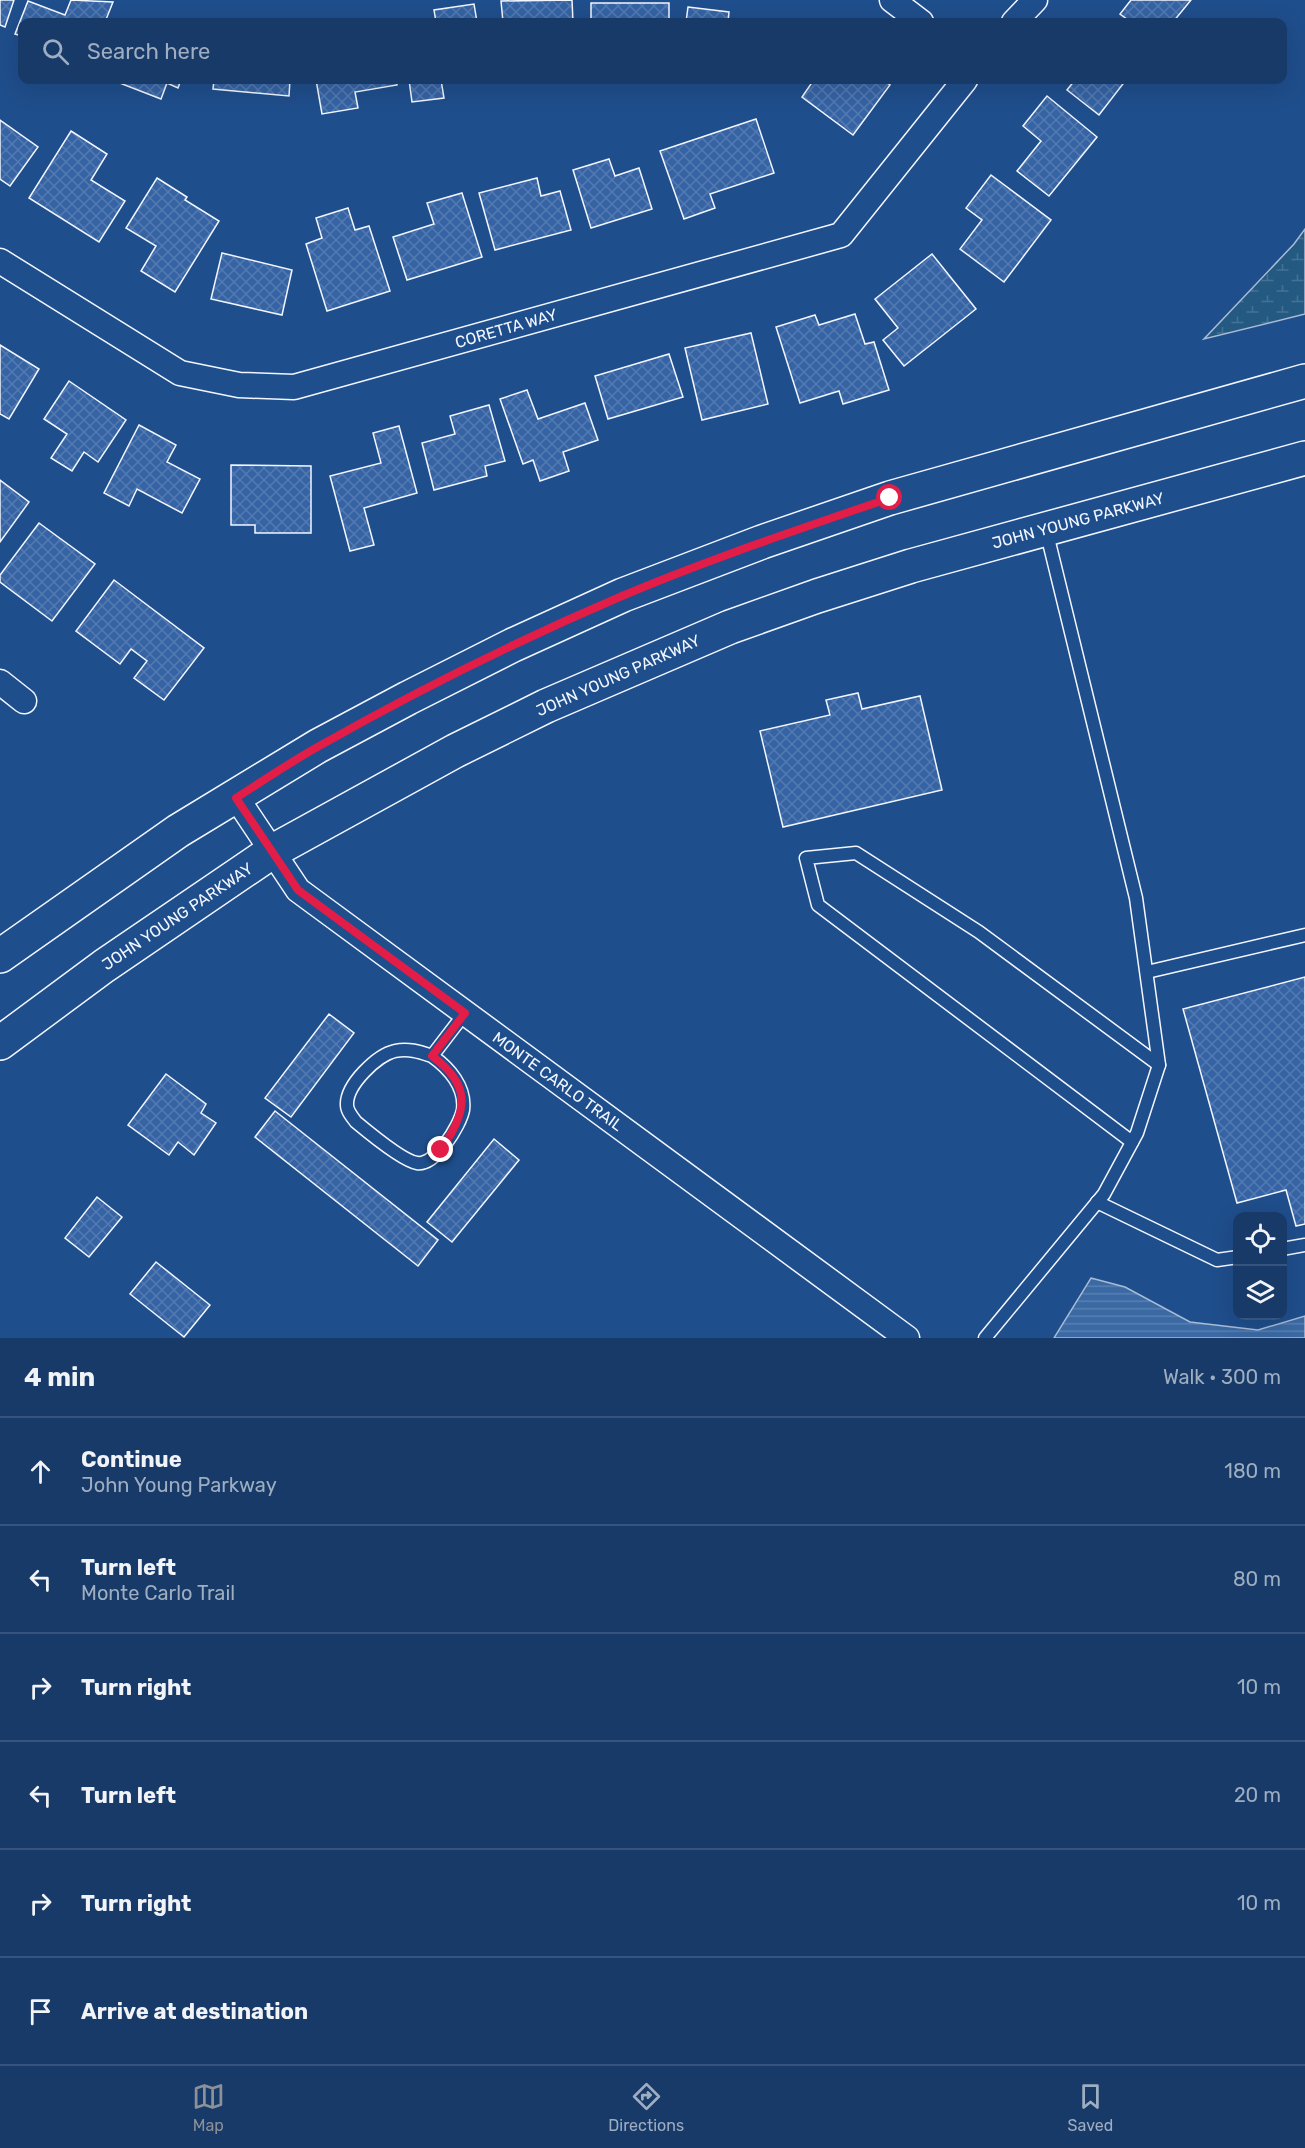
<!DOCTYPE html>
<meta charset="utf-8">
<style>
body{margin:0;font-family:Rubik,sans-serif;background:#244571;color:#f1f3f6}
.controls{position:absolute;right:18px;bottom:18px;display:grid;overflow:hidden;border-radius:12px;box-shadow:0 6px 24px #0002}
.controls button{width:54px;height:54px;display:grid;place-items:center;padding:0;border:0;border-bottom:2px solid #36547d;background:#173a69;color:#f1f3f6;font:30px sans-serif}
.stop{position:absolute;width:18px;height:18px;margin:-14px;border:4px solid #e11d48;border-radius:50%;background:#fff}
.stop.end{background:#e11d48;border-color:#fff;box-shadow:0 2px 6px #0008}
.list{margin:0;padding:0;list-style:none}
h2{display:flex;justify-content:space-between;align-items:center;height:78px;margin:0;padding:0 24px;font-size:26px}
h2 small{font-size:20px;font-weight:400;color:#9eadc0}
.list li{display:grid;grid-template-columns:39px 1fr auto;gap:18px;align-items:center;box-sizing:border-box;height:108px;padding:0 24px;border-top:2px solid #36547d}
.list b{display:block;font-size:22px;white-space:nowrap}
.list p{margin:0;font-size:20px;white-space:nowrap;color:#9eadc0}
.list em{font-size:20px;font-style:normal;color:#9eadc0}
.icon{flex:none;width:33px;height:33px;fill:none;stroke:currentColor;stroke-width:2;stroke-linecap:round;stroke-linejoin:round}
.map{position:relative;flex:none;width:1305px;height:1338px;overflow:hidden}
.search{position:absolute;background:#173a69;box-shadow:0 6px 24px #0002;left:18px;right:18px;top:18px;height:66px;display:flex;align-items:center;gap:15px;box-sizing:border-box;padding:0 21px;border-radius:12px;color:#9eadc0;font-size:22px}
.sheet{height:726px;background:#173a69}
nav{display:flex;justify-content:space-around;align-items:center;box-sizing:border-box;height:84px;border-top:2px solid #36547d;background:#173a69;font-size:16px;color:#9eadc0}
nav a{display:grid;justify-items:center;gap:3px}
nav .on{color:#8c9099}
.map>svg:first-child{display:block}
.wetland{fill:url(#wetland-marsh);stroke:#a8bbd7;stroke-width:1.5}
.water{fill:url(#water-rules);stroke:#a8bbd7;stroke-width:1.5}
.building{fill:url(#building-cross-hatch);stroke:#f2f6ff;stroke-width:1.5}
.lines{fill:none;stroke-linecap:round;stroke-linejoin:round}
.service-casing{stroke:#f2f6ff;stroke-width:15}
.minor-casing{stroke:#f2f6ff;stroke-width:27}
.primary-casing{stroke:#f2f6ff;stroke-width:36}
.service{stroke:#1f4e8c;stroke-width:12}
.minor{stroke:#1f4e8c;stroke-width:24}
.primary{stroke:#1f4e8c;stroke-width:33}
.route{stroke:#e11d48;stroke-width:8}
.labels{text-anchor:middle;stroke-width:4.5;stroke-linejoin:round;paint-order:stroke}
.street-label{font-size:16px;fill:#f2f6ff;stroke:#1f4e8c}
</style>
<div class="map">
<svg width="1305" height="1338" viewBox="0 0 1305 1338">
<defs>
<pattern id="wetland-marsh" width="20" height="14" patternUnits="userSpaceOnUse" patternTransform="scale(1.5)"><rect width="20" height="14" fill="#245a82"/><path d="M1 5h8M5 5V1M11 12h8M15 12V8" fill="none" stroke="#447295"/></pattern>
<pattern id="water-rules" width="6" height="5" patternUnits="userSpaceOnUse" patternTransform="scale(1.5)"><rect width="6" height="5" fill="#3b69a3"/><path d="M0 2.5h6" fill="none" stroke="#587fb1"/></pattern>
<pattern id="building-cross-hatch" width="8" height="8" patternUnits="userSpaceOnUse" patternTransform="scale(1.5)"><rect width="8" height="8" fill="#3563a3"/><path d="M0 0l8 8M0 8l8-8" fill="none" stroke="#537ab1"/></pattern>
</defs>
<rect width="100%" height="100%" fill="#1f4e8c"/>
<path class="wetland" d="M 1305,229 L 1305,314 L 1204,339 L 1294,244 Z"/>
<path class="water" d="M 1091,1278 L 1125,1287 L 1190,1322 L 1258,1330 L 1305,1316 L 1305,1338 L 1054,1338 Z"/>
<g class="building">
<path d="M 0,0 L 14,0 L 5,27 L 0,25 Z"/>
<path d="M 71,0 L 113,2 L 105,22 L 22,22 L 22,36 L 15,34 L 28,1 L 65,15 Z"/>
<path d="M 572,0 L 573,22 L 503,22 L 501,1 Z"/>
<path d="M 1131,0 L 1191,0 L 1173,22 L 1131,22 L 1120,14 Z"/>
<rect x="591" y="3" width="78" height="19"/>
<path d="M 474,4 L 477,22 L 436,22 L 434,10 Z"/>
<path d="M 688,7 L 729,12 L 728,22 L 686,22 Z"/>
<path d="M 112,80 L 181,80 L 178,88 L 167,83 L 161,99 Z"/>
<path d="M 214,80 L 290,80 L 289,96 L 213,89 Z"/>
<path d="M 316,80 L 396,80 L 397,85 L 355,92 L 358,108 L 322,114 Z"/>
<path d="M 409,80 L 441,80 L 444,98 L 412,102 Z"/>
<path d="M 805,80 L 883,80 L 890,85 L 853,135 L 802,97 L 811,84 Z"/>
<path d="M 1075,80 L 1126,80 L 1099,115 L 1067,90 Z"/>
<path d="M 1047,96 L 1097,137 L 1049,196 L 1017,171 L 1041,141 L 1023,126 Z"/>
<path d="M 756,119 L 774,173 L 710,194 L 715,208 L 684,219 L 660,151 Z"/>
<path d="M 0,120 L 38,147 L 10,186 L 0,179 Z"/>
<path d="M 71,131 L 107,154 L 91,180 L 125,201 L 99,242 L 29,198 Z"/>
<path d="M 609,159 L 615,176 L 639,168 L 652,209 L 591,228 L 573,170 Z"/>
<path d="M 991,175 L 1051,220 L 1004,282 L 960,249 L 982,220 L 966,208 Z"/>
<path d="M 157,178 L 187,197 L 185,200 L 219,221 L 175,292 L 141,271 L 156,246 L 126,228 Z"/>
<path d="M 537,178 L 541,196 L 560,191 L 571,230 L 495,250 L 479,193 Z"/>
<path d="M 462,193 L 482,257 L 407,280 L 393,237 L 434,224 L 427,203 Z"/>
<path d="M 348,208 L 355,230 L 369,226 L 390,291 L 327,311 L 306,244 L 322,238 L 316,218 Z"/>
<path d="M 222,253 L 292,270 L 282,315 L 211,299 Z"/>
<path d="M 932,254 L 976,309 L 904,366 L 883,340 L 898,328 L 875,299 Z"/>
<path d="M 855,314 L 865,344 L 874,342 L 889,390 L 843,404 L 839,391 L 800,403 L 776,327 L 815,315 L 819,325 Z"/>
<path d="M 751,333 L 768,404 L 702,420 L 685,348 Z"/>
<path d="M 0,345 L 39,369 L 9,419 L 0,414 Z"/>
<path d="M 669,354 L 683,397 L 608,419 L 595,376 Z"/>
<path d="M 69,381 L 126,420 L 98,462 L 84,452 L 72,471 L 51,458 L 67,434 L 44,419 Z"/>
<path d="M 527,390 L 538,419 L 585,403 L 598,440 L 563,452 L 569,471 L 540,481 L 533,460 L 523,464 L 500,399 Z"/>
<path d="M 489,405 L 505,461 L 485,466 L 487,476 L 434,490 L 422,443 L 455,434 L 450,416 Z"/>
<path d="M 139,425 L 176,445 L 167,462 L 200,479 L 182,513 L 137,489 L 129,506 L 104,493 Z"/>
<path d="M 399,426 L 417,493 L 364,508 L 374,545 L 350,551 L 330,476 L 381,463 L 373,433 Z"/>
<path d="M 231,465 L 311,466 L 311,533 L 255,533 L 255,525 L 231,525 Z"/>
<path d="M 0,480 L 29,502 L 0,542 Z"/>
<path d="M 39,523 L 95,564 L 52,621 L 0,582 L 0,575 Z"/>
<path d="M 114,580 L 204,648 L 164,700 L 134,678 L 147,661 L 131,649 L 120,664 L 76,631 Z"/>
<path d="M 858,693 L 862,709 L 920,696 L 942,790 L 783,827 L 760,731 L 830,715 L 826,700 Z"/>
<path d="M 1305,977 L 1305,1224 L 1296,1226 L 1286,1190 L 1237,1203 L 1183,1009 Z"/>
<path d="M 329,1014 L 354,1033 L 291,1117 L 265,1098 Z"/>
<path d="M 166,1074 L 206,1104 L 201,1113 L 216,1123 L 194,1155 L 178,1142 L 169,1155 L 128,1125 Z"/>
<path d="M 275,1111 L 438,1240 L 418,1266 L 255,1137 Z"/>
<path d="M 494,1139 L 519,1160 L 452,1242 L 427,1222 Z"/>
<path d="M 97,1197 L 122,1217 L 89,1257 L 65,1238 Z"/>
<path d="M 156,1262 L 210,1305 L 184,1337 L 130,1294 Z"/>
</g>
<g class="lines">
<defs>
<g id="service">
<path d="M 1147,972 L 1305,935"/>
<path d="M 432,1056 C 449,1068 466,1087 463,1110 C 460,1126 435,1166 417,1163 C 403,1161 368,1132 356,1122 C 352,1117 347,1111 347,1105 C 346,1085 377,1055 395,1051 C 409,1048 420,1052 432,1056 L 465,1013"/>
<path d="M 1132,1142 L 818,905 L 806,858 L 856,853 L 979,932 L 1159,1065"/>
<path d="M 1097,1202 L 1217,1260 L 1238,1257"/>
<path d="M 1282,1249 L 1305,1245"/>
<path d="M 985,1338 L 1104,1194 L 1137,1133 L 1159,1065 L 1136,898 L 1046,530"/>
</g>
<g id="minor">
<path d="M 892,0 L 921,22"/>
<path d="M 1014,22 L 1035,0"/>
<path d="M 0,261 L 180,373 L 239,385 L 294,387 L 841,235 L 965,80"/>
<path d="M 0,682 L 24,701"/>
<path d="M 236,797 L 298,890 L 907,1338"/>
</g>
<g id="primary">
<path d="M 0,956 L 178,831 L 318,746 L 408,698 L 513,645 L 623,595 L 762,542 L 890,498 L 1305,381"/>
<path d="M 0,1043 L 104,966 L 273,851 L 455,751 L 546,706 L 730,627 L 817,596 L 911,566 L 1305,458"/>
</g>
</defs>
<use href="#service" class="service-casing"/>
<use href="#minor" class="minor-casing"/>
<use href="#primary" class="primary-casing"/>
<use href="#service" class="service"/>
<use href="#minor" class="minor"/>
<use href="#primary" class="primary"/>
</g>
<g class="lines">
<path class="route" d="M 441,1150 C 466,1112 474,1087 432,1056 L 465,1013 L 298,890 L 236,798 C 264,780 292,761 321,745 C 418,690 519,640 622,596 C 709,559 800,529 890,498"/>
</g>
<g class="labels">
<g class="street-label">
<text transform="translate(506 328) rotate(-16)" y="6">CORETTA WAY</text>
<text transform="translate(1078 520) rotate(-15)" y="6">JOHN YOUNG PARKWAY</text>
<text transform="translate(618 675) rotate(-24)" y="6">JOHN YOUNG PARKWAY</text>
<text transform="translate(177 916) rotate(-34)" y="6">JOHN YOUNG PARKWAY</text>
<text transform="translate(558 1081) rotate(36)" y="6">MONTE CARLO TRAIL</text>
</g>
</g>
</svg>
<div class="controls">
<button><svg class="icon" aria-label="locate" viewBox="0 0 24 24"><circle cx="12" cy="12" r="6"/><path d="M12 2v4M12 18v4M2 12h4M18 12h4"/></svg></button>
<button><svg class="icon" aria-label="layers" viewBox="0 0 24 24"><path d="M12 4l9 5-9 5-9-5zM3 14l9 5 9-5"/></svg></button>
</div>
<div class="stop" style="left:890px;top:498px"></div>
<div class="stop end" style="left:441px;top:1150px"></div>
<div class="search"><svg class="icon" aria-label="search" viewBox="0 0 24 24"><circle cx="10" cy="10" r="6"/><path d="M15 15l6 6"/></svg>Search here</div>
</div>
<section class="sheet">
<h2>4 min<small>Walk · 300 m</small></h2>
<ul class="list">
<li><svg class="icon" aria-label="ahead" viewBox="0 0 24 24"><path d="M12 20V5M6 11l6-6 6 6"/></svg><div><b>Continue</b><p>John Young Parkway</p></div><em>180 m</em></li>
<li><svg class="icon" aria-label="left" viewBox="0 0 24 24"><path d="M17 20v-9H6M10 6l-5 5 5 5"/></svg><div><b>Turn left</b><p>Monte Carlo Trail</p></div><em>80 m</em></li>
<li><svg class="icon" aria-label="right" viewBox="0 0 24 24"><path d="M7 20v-9h11M14 6l5 5-5 5"/></svg><div><b>Turn right</b></div><em>10 m</em></li>
<li><svg class="icon" aria-label="left" viewBox="0 0 24 24"><path d="M17 20v-9H6M10 6l-5 5 5 5"/></svg><div><b>Turn left</b></div><em>20 m</em></li>
<li><svg class="icon" aria-label="right" viewBox="0 0 24 24"><path d="M7 20v-9h11M14 6l5 5-5 5"/></svg><div><b>Turn right</b></div><em>10 m</em></li>
<li><svg class="icon" aria-label="arrive" viewBox="0 0 24 24"><path d="M6 21V4h12l-3 4 3 4H6"/></svg><div><b>Arrive at destination</b></div></li>
</ul>
</section>
<nav>
<a class="on"><svg class="icon" aria-label="map" viewBox="0 0 24 24"><path d="M3 6l6-2 6 2 6-2v14l-6 2-6-2-6 2zM9 4v14M15 6v14"/></svg>Map</a>
<a><svg class="icon" aria-label="directions" viewBox="0 0 24 24"><path d="M12 3l9 9-9 9-9-9zM9 14v-3h6M13 9l2 2-2 2"/></svg>Directions</a>
<a><svg class="icon" aria-label="saved" viewBox="0 0 24 24"><path d="M7 4h10v16l-5-4-5 4z"/></svg>Saved</a>
</nav>
